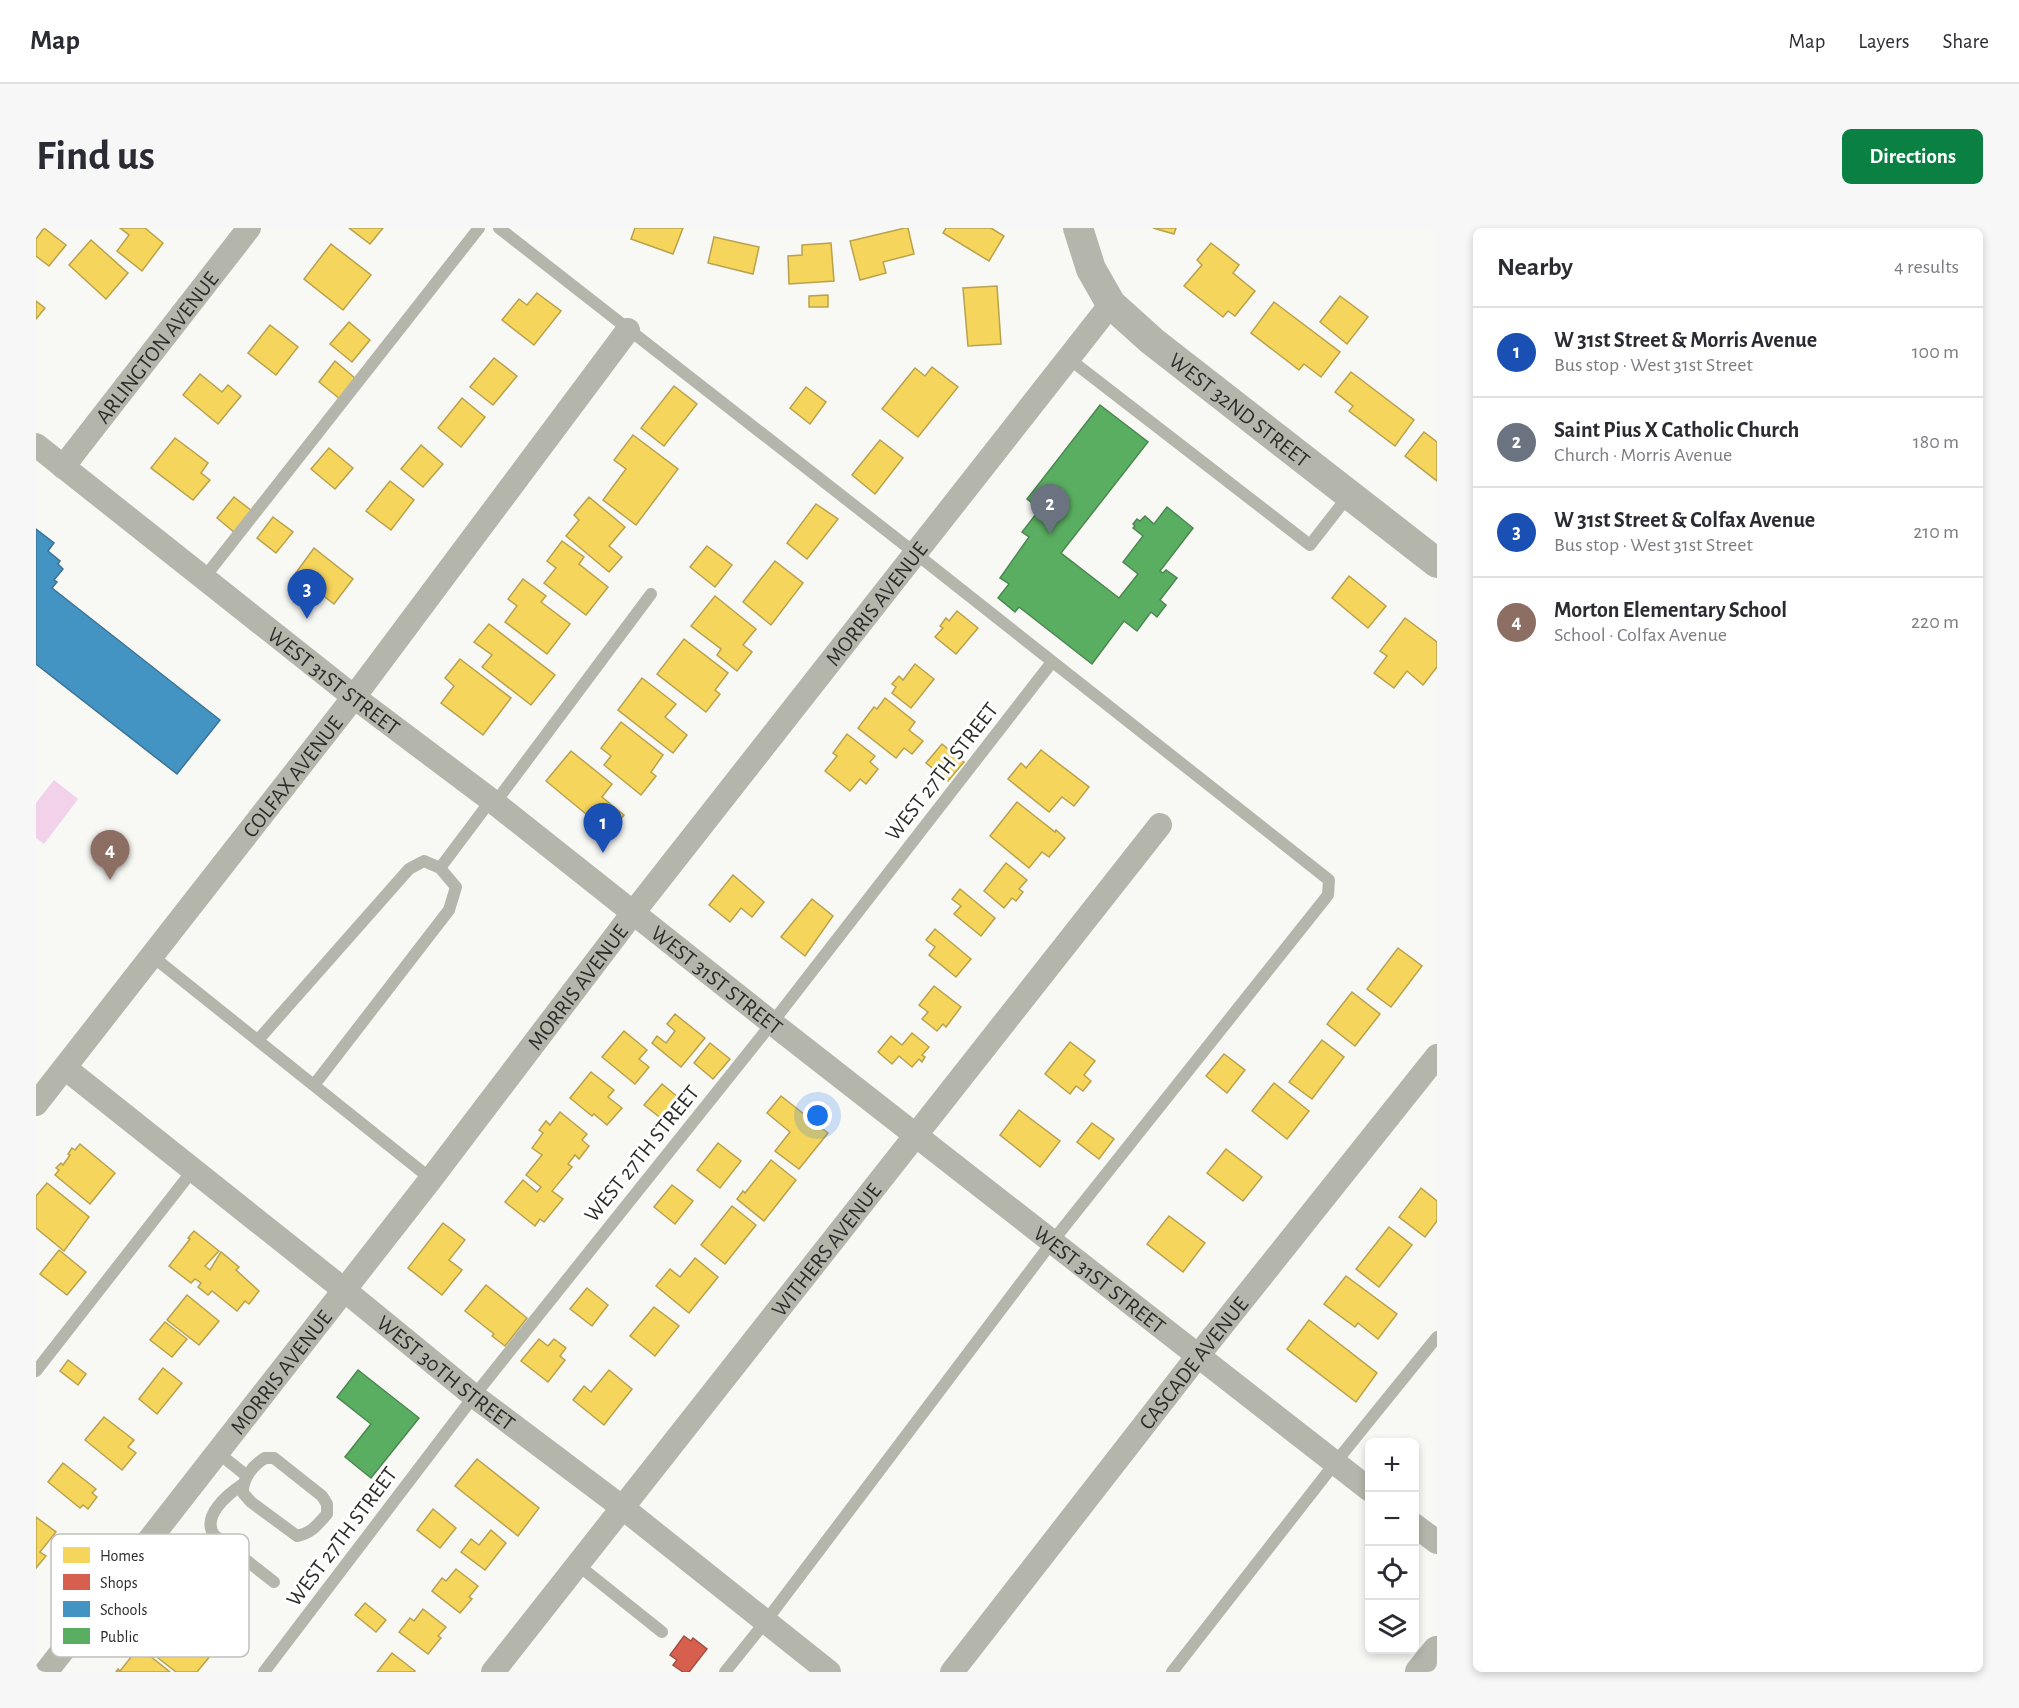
<!DOCTYPE html>
<meta charset="utf-8">
<style>
body{margin:0;font-family:"Alegreya Sans",sans-serif;background:#f7f7f7;color:#2b2b33}
.controls{position:absolute;right:18px;bottom:18px;display:grid;overflow:hidden;border-radius:9px;box-shadow:0 3px 9px #0003}
.controls button{width:54px;height:54px;display:grid;place-items:center;padding:0;border:0;border-bottom:2px solid #e1e1e2;background:#fff;color:#2b2b33;font:30px sans-serif}
.you{position:absolute;left:782px;top:888px;width:21px;height:21px;margin:-15px;border:4px solid #fff;border-radius:50%;background:#1a73e8;box-shadow:0 0 0 9px #1a73e833}
.badge{display:grid;place-items:center;width:39px;height:39px;border-radius:50%;background:#0b8043;color:#fff;font-size:20px;font-weight:700}
.pin{position:absolute;translate:-50% -50px;filter:drop-shadow(0 2px 3px #0008)}
.pin::after{content:'';position:absolute;top:32px;width:21px;height:18px;background:inherit;clip-path:polygon(0 0,100% 0,50% 100%)}
.list{margin:0;padding:0;list-style:none}
h2{display:flex;justify-content:space-between;align-items:center;height:78px;margin:0;padding:0 24px;font-size:26px}
h2 small{font-size:20px;font-weight:400;color:#7c7c81}
.list li{display:grid;grid-template-columns:39px 1fr auto;gap:18px;align-items:center;box-sizing:border-box;height:90px;padding:0 24px;border-top:2px solid #e1e1e2}
.list b{display:block;font-size:22px;white-space:nowrap}
.list p{margin:0;font-size:20px;white-space:nowrap;color:#7c7c81}
.list em{font-size:20px;font-style:normal;color:#7c7c81}
.icon{flex:none;width:33px;height:33px;fill:none;stroke:currentColor;stroke-width:2;stroke-linecap:round;stroke-linejoin:round}
.map{position:relative;flex:none;width:1401px;height:1444px;overflow:hidden;border-radius:9px}
header{display:flex;align-items:center;gap:36px;box-sizing:border-box;height:84px;padding:0 30px;background:#fff;border-bottom:2px solid #e1e1e2}
header strong{font-size:28px}
nav{display:flex;gap:33px;margin-inline-start:auto;font-size:21px}
.intro{display:flex;align-items:center;justify-content:space-between;box-sizing:border-box;height:144px;padding:0 36px}
h1{margin:0;font-size:42px}
.button{padding:15px 27px;border-radius:9px;background:#0b8043;color:#fff;font-size:21px;font-weight:700}
main{display:flex;gap:36px;padding:0 36px}
aside{flex:1;background:#fff;border-radius:9px;box-shadow:0 3px 9px #0003}
.map>svg:first-child{display:block}
.green{fill:#f1d2ea}
.homes{fill:#f6d55c;stroke:#b9a24d;stroke-width:1.5}
.shops{fill:#d6604d;stroke:#a35043;stroke-width:1.5}
.schools{fill:#4393c3;stroke:#3c7495;stroke-width:1.5}
.public{fill:#5aae61;stroke:#4c8751;stroke-width:1.5}
.lines{fill:none;stroke-linecap:round;stroke-linejoin:round}
.service{stroke:#b5b6ab;stroke-width:12}
.minor{stroke:#b5b6ab;stroke-width:24}
.tertiary{stroke:#b5b6ab;stroke-width:30}
.labels{text-anchor:middle;stroke-width:6;stroke-linejoin:round;paint-order:stroke}
.street-label{font-size:22px;fill:#2c2c2b;stroke:#fff}
.key{fill:#fff;stroke:#c0c0bf;stroke-width:1.5}
.key-label{font-size:16px;fill:#2c2c2b}
</style>
<header>
<strong>Map</strong>
<nav><a>Map</a><a>Layers</a><a>Share</a></nav>
</header>
<div class="intro"><h1>Find us</h1><a class="button">Directions</a></div>
<main>
<div class="map">
<svg width="1401" height="1444" viewBox="0 0 1401 1444">
<rect width="100%" height="100%" fill="#f8f8f5"/>
<path class="green" d="M 18,552 L 42,571 L 8,616 L 0,610 L 0,575 Z"/>
<g class="homes">
<path d="M 8,0 L 30,17 L 13,38 L 0,28 L 0,11 Z"/>
<path d="M 84,0 L 109,0 L 127,15 L 106,43 L 81,23 L 93,7 Z"/>
<path d="M 313,0 L 347,0 L 334,16 Z"/>
<path d="M 599,0 L 647,0 L 637,26 L 595,11 Z"/>
<path d="M 869,0 L 872,0 L 878,26 L 847,34 L 850,45 L 824,52 L 814,13 Z"/>
<path d="M 910,0 L 955,0 L 968,8 L 953,33 L 907,5 Z"/>
<path d="M 1117,0 L 1140,0 L 1138,6 Z"/>
<path d="M 678,9 L 723,19 L 717,46 L 672,35 Z"/>
<path d="M 55,12 L 92,45 L 70,71 L 33,37 Z"/>
<path d="M 795,15 L 798,53 L 753,56 L 752,28 L 766,27 L 766,17 Z"/>
<path d="M 1175,15 L 1203,37 L 1197,45 L 1219,63 L 1199,88 L 1192,83 L 1187,89 L 1148,58 L 1166,37 L 1161,32 Z"/>
<path d="M 295,16 L 335,47 L 307,82 L 268,51 Z"/>
<path d="M 961,58 L 965,116 L 932,118 L 927,60 Z"/>
<path d="M 501,65 L 525,83 L 498,117 L 466,92 L 483,71 L 491,77 Z"/>
<path d="M 792,67 L 792,79 L 773,79 L 773,68 Z"/>
<path d="M 1304,68 L 1332,89 L 1311,116 L 1284,94 Z"/>
<path d="M 0,73 L 9,80 L 0,91 Z"/>
<path d="M 1238,74 L 1304,124 L 1285,149 L 1268,136 L 1263,142 L 1215,105 Z"/>
<path d="M 313,94 L 334,112 L 316,134 L 294,116 Z"/>
<path d="M 234,97 L 262,119 L 240,147 L 212,125 Z"/>
<path d="M 458,130 L 481,148 L 457,177 L 434,159 Z"/>
<path d="M 299,133 L 320,151 L 304,171 L 283,154 Z"/>
<path d="M 896,139 L 922,159 L 882,209 L 846,181 L 879,140 L 889,148 Z"/>
<path d="M 1315,144 L 1378,192 L 1359,218 L 1313,183 L 1317,178 L 1299,164 Z"/>
<path d="M 164,146 L 186,164 L 192,157 L 205,168 L 182,196 L 147,167 Z"/>
<path d="M 638,158 L 661,176 L 628,218 L 605,200 Z"/>
<path d="M 770,159 L 790,174 L 774,196 L 754,180 Z"/>
<path d="M 426,170 L 449,189 L 425,219 L 402,200 Z"/>
<path d="M 1388,204 L 1401,214 L 1401,253 L 1369,228 Z"/>
<path d="M 597,207 L 642,241 L 600,297 L 567,272 L 590,241 L 578,232 Z"/>
<path d="M 139,210 L 172,235 L 165,245 L 174,252 L 157,272 L 115,240 Z"/>
<path d="M 844,212 L 867,230 L 839,266 L 816,247 Z"/>
<path d="M 385,217 L 407,236 L 387,259 L 365,241 Z"/>
<path d="M 293,220 L 317,240 L 299,261 L 275,241 Z"/>
<path d="M 354,253 L 378,272 L 355,302 L 330,283 Z"/>
<path d="M 198,269 L 216,283 L 199,305 L 181,290 Z"/>
<path d="M 553,269 L 589,299 L 573,318 L 586,329 L 573,344 L 530,308 L 543,292 L 538,287 Z"/>
<path d="M 780,276 L 802,291 L 771,331 L 751,315 Z"/>
<path d="M 237,289 L 257,304 L 240,325 L 221,310 Z"/>
<path d="M 526,313 L 548,329 L 543,336 L 572,359 L 550,387 L 508,355 L 520,340 L 511,333 Z"/>
<path d="M 671,318 L 696,337 L 679,359 L 654,339 Z"/>
<path d="M 278,320 L 317,351 L 298,376 L 259,346 Z"/>
<path d="M 739,333 L 767,355 L 735,397 L 707,374 Z"/>
<path d="M 1313,348 L 1350,378 L 1332,400 L 1296,370 Z"/>
<path d="M 487,351 L 510,368 L 505,374 L 534,396 L 511,426 L 469,394 L 481,378 L 472,371 Z"/>
<path d="M 679,368 L 720,401 L 707,417 L 716,424 L 701,443 L 681,427 L 685,421 L 655,398 Z"/>
<path d="M 921,383 L 942,400 L 920,426 L 899,409 L 907,400 L 904,398 L 910,390 L 913,393 Z"/>
<path d="M 1369,390 L 1401,414 L 1401,439 L 1387,457 L 1371,443 L 1358,460 L 1338,445 L 1351,428 L 1344,423 Z"/>
<path d="M 453,396 L 519,447 L 495,477 L 446,439 L 456,427 L 438,414 Z"/>
<path d="M 648,411 L 692,445 L 679,462 L 684,466 L 670,484 L 621,446 Z"/>
<path d="M 424,431 L 475,470 L 447,507 L 405,475 L 418,458 L 409,450 Z"/>
<path d="M 879,436 L 898,451 L 875,480 L 856,465 L 860,459 L 856,456 L 863,448 L 867,452 Z"/>
<path d="M 606,450 L 640,476 L 629,489 L 651,507 L 637,525 L 582,482 Z"/>
<path d="M 849,470 L 879,494 L 873,502 L 887,513 L 876,526 L 868,520 L 860,530 L 822,500 L 838,479 L 841,481 Z"/>
<path d="M 585,494 L 627,527 L 615,544 L 620,548 L 605,567 L 568,537 L 575,528 L 565,520 Z"/>
<path d="M 811,506 L 839,528 L 834,534 L 842,541 L 830,556 L 824,551 L 814,563 L 789,543 L 801,528 L 797,525 Z"/>
<path d="M 906,516 L 928,534 L 912,553 L 890,535 Z"/>
<path d="M 1005,522 L 1053,559 L 1038,578 L 1026,569 L 1013,584 L 972,551 L 985,535 L 990,540 Z"/>
<path d="M 535,523 L 576,556 L 566,569 L 588,587 L 573,605 L 510,553 Z"/>
<path d="M 981,574 L 1019,604 L 1020,602 L 1029,610 L 1013,629 L 1006,624 L 993,640 L 954,608 Z"/>
<path d="M 970,635 L 991,652 L 983,661 L 987,664 L 980,673 L 976,670 L 968,680 L 948,663 Z"/>
<path d="M 697,647 L 728,674 L 716,689 L 705,680 L 694,694 L 673,677 Z"/>
<path d="M 924,661 L 959,690 L 945,708 L 918,686 L 925,678 L 916,671 Z"/>
<path d="M 776,671 L 797,688 L 769,728 L 745,709 Z"/>
<path d="M 899,701 L 935,731 L 920,749 L 893,727 L 899,719 L 890,712 Z"/>
<path d="M 1362,720 L 1386,738 L 1355,779 L 1331,761 Z"/>
<path d="M 898,758 L 925,779 L 910,799 L 907,796 L 901,803 L 886,791 L 892,784 L 883,777 Z"/>
<path d="M 1316,764 L 1344,786 L 1319,818 L 1291,796 Z"/>
<path d="M 639,786 L 669,810 L 645,839 L 616,815 L 621,808 L 630,815 L 639,803 L 631,796 Z"/>
<path d="M 588,803 L 611,822 L 603,831 L 613,839 L 599,856 L 566,829 Z"/>
<path d="M 876,805 L 893,819 L 886,827 L 889,829 L 886,834 L 883,831 L 876,839 L 863,828 L 856,836 L 842,824 L 855,808 L 866,817 Z"/>
<path d="M 1286,812 L 1308,829 L 1276,871 L 1253,854 Z"/>
<path d="M 1034,814 L 1059,833 L 1048,847 L 1055,853 L 1047,863 L 1040,858 L 1034,866 L 1009,846 Z"/>
<path d="M 674,815 L 694,831 L 677,851 L 658,835 Z"/>
<path d="M 1188,826 L 1209,842 L 1191,865 L 1170,848 Z"/>
<path d="M 555,844 L 578,862 L 572,869 L 586,880 L 571,897 L 558,886 L 556,888 L 534,870 Z"/>
<path d="M 1238,855 L 1273,883 L 1251,911 L 1216,883 Z"/>
<path d="M 626,856 L 648,874 L 631,895 L 608,877 Z"/>
<path d="M 745,868 L 792,905 L 763,941 L 739,923 L 754,904 L 731,885 Z"/>
<path d="M 983,882 L 1024,913 L 1004,939 L 964,907 Z"/>
<path d="M 524,884 L 551,906 L 546,912 L 553,918 L 543,931 L 539,927 L 532,936 L 536,939 L 516,963 L 527,971 L 508,994 L 504,991 L 499,998 L 469,974 L 487,952 L 501,964 L 505,959 L 490,947 L 506,927 L 496,920 L 507,905 L 503,902 L 510,893 L 514,897 Z"/>
<path d="M 1056,895 L 1078,911 L 1063,931 L 1041,914 Z"/>
<path d="M 682,915 L 705,933 L 684,960 L 661,942 Z"/>
<path d="M 44,916 L 79,945 L 54,976 L 19,947 L 23,942 L 20,940 L 25,935 L 27,937 L 34,927 L 32,926 L 36,920 L 39,922 Z"/>
<path d="M 1190,921 L 1226,949 L 1207,973 L 1171,945 Z"/>
<path d="M 735,932 L 760,952 L 728,993 L 701,971 L 707,963 L 709,965 Z"/>
<path d="M 11,955 L 53,989 L 28,1023 L 0,1000 L 0,968 Z"/>
<path d="M 636,957 L 657,973 L 639,996 L 618,979 Z"/>
<path d="M 1385,960 L 1401,973 L 1401,993 L 1389,1009 L 1363,989 Z"/>
<path d="M 696,978 L 720,997 L 689,1036 L 665,1017 Z"/>
<path d="M 1133,988 L 1169,1015 L 1147,1044 L 1111,1016 Z"/>
<path d="M 407,995 L 429,1012 L 413,1032 L 426,1042 L 406,1067 L 372,1040 Z"/>
<path d="M 1353,999 L 1376,1017 L 1343,1059 L 1320,1041 Z"/>
<path d="M 158,1003 L 183,1023 L 169,1038 L 174,1042 L 185,1024 L 203,1039 L 200,1042 L 223,1063 L 213,1076 L 209,1073 L 201,1083 L 176,1063 L 172,1067 L 162,1059 L 165,1055 L 159,1051 L 155,1055 L 133,1038 L 154,1011 L 152,1010 Z"/>
<path d="M 23,1022 L 50,1044 L 31,1067 L 4,1046 Z"/>
<path d="M 659,1030 L 682,1049 L 653,1085 L 620,1058 L 634,1041 L 644,1049 Z"/>
<path d="M 1310,1048 L 1361,1086 L 1342,1111 L 1322,1095 L 1319,1099 L 1288,1076 Z"/>
<path d="M 450,1057 L 491,1090 L 469,1118 L 456,1108 L 458,1106 L 429,1083 Z"/>
<path d="M 551,1060 L 572,1077 L 556,1098 L 534,1081 Z"/>
<path d="M 151,1067 L 183,1093 L 163,1117 L 131,1092 Z"/>
<path d="M 618,1079 L 643,1098 L 619,1128 L 594,1108 Z"/>
<path d="M 1273,1092 L 1341,1145 L 1320,1174 L 1251,1121 Z"/>
<path d="M 129,1094 L 151,1111 L 136,1129 L 114,1112 Z"/>
<path d="M 503,1111 L 512,1118 L 518,1111 L 530,1120 L 524,1128 L 529,1132 L 512,1154 L 485,1133 Z"/>
<path d="M 32,1132 L 50,1146 L 42,1157 L 24,1143 Z"/>
<path d="M 127,1140 L 146,1155 L 121,1186 L 103,1171 Z"/>
<path d="M 573,1142 L 596,1161 L 568,1197 L 537,1172 L 548,1158 L 555,1164 Z"/>
<path d="M 68,1189 L 98,1212 L 92,1219 L 100,1225 L 86,1242 L 49,1212 Z"/>
<path d="M 441,1231 L 503,1280 L 482,1308 L 419,1258 Z"/>
<path d="M 27,1235 L 60,1261 L 56,1265 L 61,1269 L 52,1281 L 47,1277 L 44,1280 L 12,1254 Z"/>
<path d="M 397,1281 L 420,1300 L 404,1320 L 381,1302 Z"/>
<path d="M 0,1289 L 20,1304 L 4,1324 L 10,1328 L 0,1340 Z"/>
<path d="M 455,1302 L 470,1315 L 449,1342 L 425,1324 L 435,1311 L 443,1317 Z"/>
<path d="M 420,1341 L 442,1358 L 433,1369 L 436,1371 L 424,1385 L 396,1363 L 406,1350 L 410,1353 Z"/>
<path d="M 329,1375 L 350,1392 L 340,1404 L 319,1387 Z"/>
<path d="M 387,1381 L 410,1399 L 402,1408 L 405,1410 L 392,1426 L 363,1404 L 374,1390 L 378,1393 Z"/>
<path d="M 150,1389 L 184,1416 L 161,1444 L 140,1444 L 117,1426 Z"/>
<path d="M 103,1419 L 134,1444 L 80,1444 L 82,1441 L 84,1443 Z"/>
<path d="M 356,1425 L 379,1443 L 378,1444 L 341,1444 Z"/>
</g>
<path class="shops" d="M 648,1408 L 655,1413 L 657,1410 L 671,1421 L 653,1444 L 647,1444 L 637,1437 L 641,1432 L 634,1427 Z"/>
<path class="schools" d="M 0,301 L 18,315 L 12,323 L 24,333 L 22,336 L 27,341 L 18,352 L 21,354 L 16,360 L 184,492 L 141,546 L 0,436 Z"/>
<g class="public">
<path d="M 1064,177 L 1112,214 L 1025,325 L 1083,370 L 1102,346 L 1087,334 L 1107,308 L 1097,300 L 1099,298 L 1097,296 L 1101,291 L 1104,293 L 1109,288 L 1118,296 L 1131,279 L 1157,300 L 1124,343 L 1127,345 L 1130,342 L 1141,350 L 1124,372 L 1130,377 L 1121,389 L 1115,384 L 1101,403 L 1088,393 L 1056,436 L 983,379 L 979,384 L 962,370 L 973,356 L 964,350 L 993,309 L 986,304 L 1004,281 L 991,271 Z"/>
<path d="M 322,1142 L 383,1190 L 335,1250 L 309,1229 L 335,1196 L 301,1169 Z"/>
</g>
<g class="lines">
<g class="service">
<path d="M 463,0 L 879,325 L 1293,652 L 1292,667 L 1016,1014 L 730,1393 L 689,1444"/>
<path d="M 1032,130 L 1274,317 L 1313,267"/>
<path d="M 168,350 L 443,0"/>
<path d="M 459,575 L 615,366"/>
<path d="M 404,640 L 455,572"/>
<path d="M 116,728 L 395,951"/>
<path d="M 222,812 L 373,641 L 388,633 L 404,640 L 420,659 L 413,682 L 278,857"/>
<path d="M 0,1143 L 157,942"/>
<path d="M 181,1224 L 211,1248"/>
<path d="M 229,1230 L 238,1230 L 286,1268 L 291,1276 L 291,1286 C 281,1297 276,1305 261,1308 L 215,1274 L 207,1265 C 206,1251 217,1237 229,1230 Z"/>
<path d="M 207,1256 C 192,1266 165,1288 178,1307 L 238,1354"/>
<path d="M 542,1337 L 626,1404"/>
<path d="M 228,1444 L 438,1168 L 736,795 L 1016,434"/>
<path d="M 1136,1444 L 1299,1235 L 1401,1109"/>
</g>
<g class="minor">
<path id="s1" d="M 0,217 L 318,469 L 455,572 L 736,795 L 1334,1262"/>
<path id="s2" d="M 27,239 L 213,0"/>
<path id="s3" d="M 29,840 L 307,1061 L 438,1168 L 587,1280 L 793,1444"/>
<path id="s4" d="M 0,876 L 318,469 L 592,102"/>
<path d="M 1378,1297 L 1401,1314"/>
<path id="s5" d="M 10,1444 L 395,951 L 597,685 L 1075,76"/>
<path id="s6" d="M 457,1444 L 1124,597"/>
<path id="s7" d="M 916,1444 L 1161,1129 L 1401,828"/>
</g>
<g class="tertiary">
<path id="s8" d="M 1042,0 L 1055,41 L 1075,76 L 1116,113 L 1401,335"/>
<path d="M 1384,1444 L 1401,1423"/>
</g>
</g>
<g class="labels">
<g class="street-label">
<text dy="8" stroke="none"><textPath href="#s2" startOffset="152">ARLINGTON AVENUE</textPath></text>
<text dy="8" stroke="none"><textPath href="#s8" startOffset="250">WEST 32ND STREET</textPath></text>
<text dy="8" stroke="none"><textPath href="#s5" startOffset="1353">MORRIS AVENUE</textPath></text>
<text dy="8" stroke="none"><textPath href="#s1" startOffset="380">WEST 31ST STREET</textPath></text>
<text transform="translate(905 543) rotate(-52)" y="8">WEST 27TH STREET</text>
<text dy="8" stroke="none"><textPath href="#s4" startOffset="416">COLFAX AVENUE</textPath></text>
<text dy="8" stroke="none"><textPath href="#s1" startOffset="866">WEST 31ST STREET</textPath></text>
<text dy="8" stroke="none"><textPath href="#s5" startOffset="867">MORRIS AVENUE</textPath></text>
<text transform="translate(605 925) rotate(-51)" y="8">WEST 27TH STREET</text>
<text dy="8" stroke="none"><textPath href="#s6" startOffset="538">WITHERS AVENUE</textPath></text>
<text dy="8" stroke="none"><textPath href="#s1" startOffset="1352">WEST 31ST STREET</textPath></text>
<text dy="8" stroke="none"><textPath href="#s7" startOffset="392">CASCADE AVENUE</textPath></text>
<text dy="8" stroke="none"><textPath href="#s5" startOffset="381">MORRIS AVENUE</textPath></text>
<text dy="8" stroke="none"><textPath href="#s3" startOffset="488">WEST 30TH STREET</textPath></text>
<text transform="translate(305 1308) rotate(-53)" y="8">WEST 27TH STREET</text>
</g>
</g>
<rect x="15" y="1306" width="198" height="123" rx="9" class="key"/>
<rect x="27" y="1319" width="27" height="16" fill="#f6d55c"/>
<rect x="27" y="1346" width="27" height="16" fill="#d6604d"/>
<rect x="27" y="1373" width="27" height="16" fill="#4393c3"/>
<rect x="27" y="1400" width="27" height="16" fill="#5aae61"/>
<g class="key-label">
<text x="64" y="1333">Homes</text>
<text x="64" y="1360">Shops</text>
<text x="64" y="1387">Schools</text>
<text x="64" y="1414">Public</text>
</g>
</svg>
<div class="controls">
<button>+</button>
<button>−</button>
<button><svg class="icon" aria-label="locate" viewBox="0 0 24 24"><circle cx="12" cy="12" r="6"/><path d="M12 2v4M12 18v4M2 12h4M18 12h4"/></svg></button>
<button><svg class="icon" aria-label="layers" viewBox="0 0 24 24"><path d="M12 4l9 5-9 5-9-5zM3 14l9 5 9-5"/></svg></button>
</div>
<div class="you"></div>
<div class="pin badge" style="left:567px;top:625px;background:#1a4fb4">1</div>
<div class="pin badge" style="left:1014px;top:306px;background:#6b7280">2</div>
<div class="pin badge" style="left:271px;top:391px;background:#1a4fb4">3</div>
<div class="pin badge" style="left:74px;top:652px;background:#8d6e63">4</div>
</div>
<aside>
<h2>Nearby<small>4 results</small></h2>
<ul class="list">
<li><span class="badge" style="background:#1a4fb4">1</span><div><b>W 31st Street &amp; Morris Avenue</b><p>Bus stop · West 31st Street</p></div><em>100 m</em></li>
<li><span class="badge" style="background:#6b7280">2</span><div><b>Saint Pius X Catholic Church</b><p>Church · Morris Avenue</p></div><em>180 m</em></li>
<li><span class="badge" style="background:#1a4fb4">3</span><div><b>W 31st Street &amp; Colfax Avenue</b><p>Bus stop · West 31st Street</p></div><em>210 m</em></li>
<li><span class="badge" style="background:#8d6e63">4</span><div><b>Morton Elementary School</b><p>School · Colfax Avenue</p></div><em>220 m</em></li>
</ul>
</aside>
</main>
